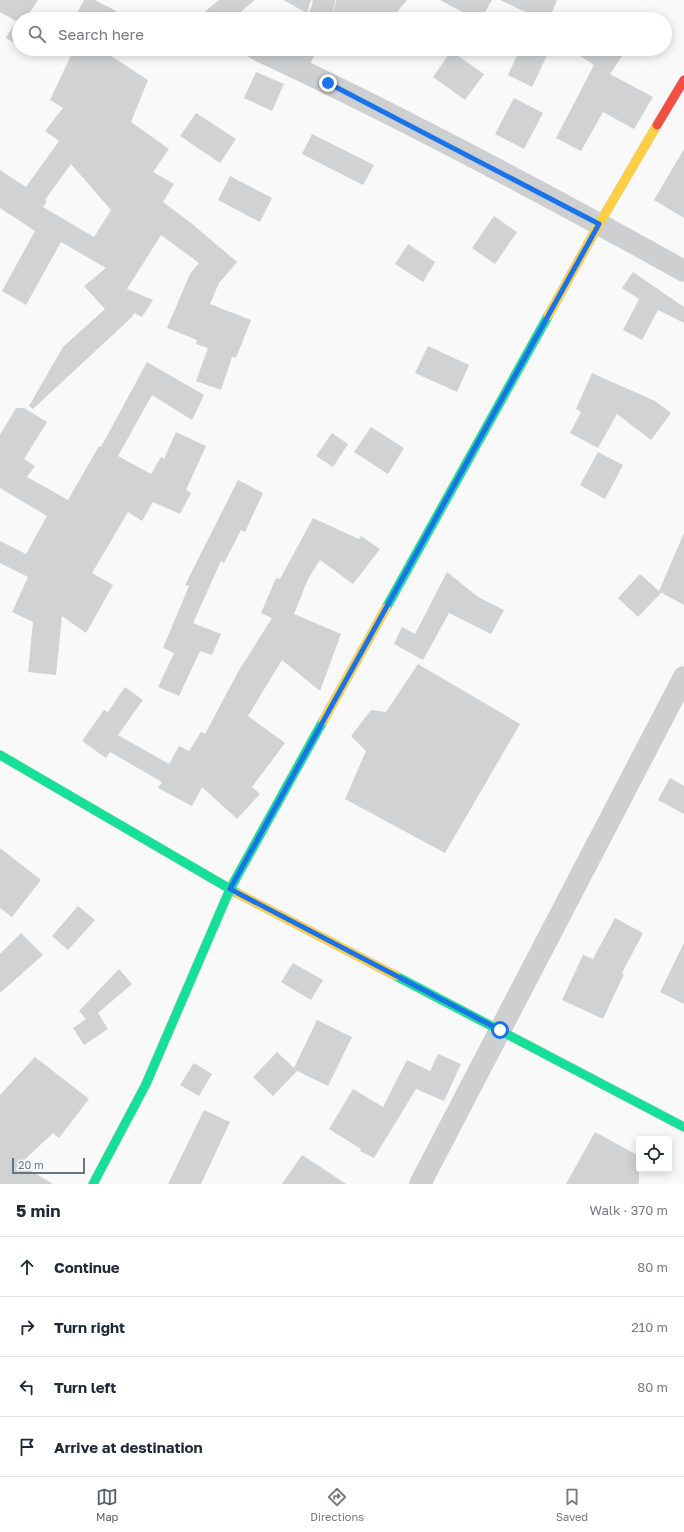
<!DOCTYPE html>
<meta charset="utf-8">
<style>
body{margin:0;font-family:"Golos Text",sans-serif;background:#f2f2f3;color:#1f2937}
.controls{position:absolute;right:12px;bottom:12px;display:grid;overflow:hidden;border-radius:4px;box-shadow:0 2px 10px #0003}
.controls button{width:36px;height:36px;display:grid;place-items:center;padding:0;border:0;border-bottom:1px solid #e0e1e3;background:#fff;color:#1f2937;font:20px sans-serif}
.scale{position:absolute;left:12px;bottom:10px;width:73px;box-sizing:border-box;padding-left:4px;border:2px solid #657683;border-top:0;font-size:11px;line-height:14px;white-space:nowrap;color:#657683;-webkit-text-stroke:3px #fff;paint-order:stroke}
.stop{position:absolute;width:12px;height:12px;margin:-9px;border:3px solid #1a73e8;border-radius:50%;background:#fff}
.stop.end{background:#1a73e8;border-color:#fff;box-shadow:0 1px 4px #0008}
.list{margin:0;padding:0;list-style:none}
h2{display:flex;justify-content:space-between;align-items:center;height:52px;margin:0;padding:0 16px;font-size:17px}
h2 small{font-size:13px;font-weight:400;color:#747a83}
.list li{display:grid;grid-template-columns:26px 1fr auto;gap:12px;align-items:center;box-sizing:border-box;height:60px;padding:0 16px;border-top:1px solid #e0e1e3}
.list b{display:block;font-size:15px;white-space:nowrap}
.list em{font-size:13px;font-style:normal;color:#747a83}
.icon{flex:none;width:22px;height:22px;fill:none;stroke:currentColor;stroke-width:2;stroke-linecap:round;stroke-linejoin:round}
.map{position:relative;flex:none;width:684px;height:1184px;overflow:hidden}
.search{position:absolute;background:#fff;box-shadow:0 2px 10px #0003;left:12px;right:12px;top:12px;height:44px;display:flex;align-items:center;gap:10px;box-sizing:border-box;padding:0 14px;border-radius:22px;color:#747a83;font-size:15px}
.sheet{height:292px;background:#fff}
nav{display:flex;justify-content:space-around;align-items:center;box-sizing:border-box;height:56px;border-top:1px solid #e0e1e3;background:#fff;font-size:11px;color:#747a83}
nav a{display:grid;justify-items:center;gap:2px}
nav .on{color:#56606c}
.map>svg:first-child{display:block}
.building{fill:#d0d2d3;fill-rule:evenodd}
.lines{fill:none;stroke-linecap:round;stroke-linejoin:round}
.fast-casing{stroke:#d5d6d7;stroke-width:10}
.slow-casing{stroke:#d5d6d7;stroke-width:10}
.jam-casing{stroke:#d5d6d7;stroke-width:10}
.street{stroke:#cecfd0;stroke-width:22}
.fast{stroke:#16e098;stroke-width:9}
.slow{stroke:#ffcf43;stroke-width:9}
.jam{stroke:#f24e42;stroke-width:9}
.route{stroke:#1a73e8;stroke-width:5}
</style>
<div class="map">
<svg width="684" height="1184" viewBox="0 0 684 1184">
<rect width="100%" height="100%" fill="#f9f9f9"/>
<g class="building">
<path d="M 0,0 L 38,0 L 26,19 L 19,19 L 19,46 L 6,38 L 16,21 L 0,12 Z"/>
<path d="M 84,0 L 95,0 L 131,19 L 74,19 Z"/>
<path d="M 219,0 L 255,0 L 232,19 L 196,19 Z"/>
<path d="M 283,0 L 311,0 L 307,13 Z"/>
<path d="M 336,0 L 407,0 L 391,19 L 332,19 Z"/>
<path d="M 440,0 L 492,0 L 481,19 L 475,19 Z"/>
<path d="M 500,0 L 557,0 L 549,19 L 541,19 Z"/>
<path d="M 74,49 L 115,49 L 111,56 L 148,80 L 131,122 L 169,149 L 153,172 L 174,184 L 163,202 L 191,223 L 237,262 L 219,283 L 210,304 L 251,320 L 236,358 L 232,357 L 221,390 L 196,381 L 208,348 L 196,344 L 197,340 L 167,328 L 190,274 L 199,263 L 161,235 L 127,289 L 153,300 L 142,317 L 134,313 L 132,317 L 33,409 L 29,406 L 63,347 L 105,309 L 84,286 L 106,268 L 61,242 L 26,305 L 2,291 L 35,231 L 0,208 L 0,170 L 26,187 L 59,141 L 45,131 L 63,108 L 50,100 ZM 71,164 L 111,210 L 94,237 L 43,207 L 47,201 L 45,200 Z"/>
<path d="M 520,49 L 550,49 L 532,87 L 508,75 Z"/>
<path d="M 569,49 L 627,49 L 610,74 L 653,97 L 634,129 L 603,112 L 581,151 L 556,138 L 594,65 Z"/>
<path d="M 451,51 L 484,74 L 465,100 L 433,77 Z"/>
<path d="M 256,72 L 284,84 L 272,111 L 244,98 Z"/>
<path d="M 514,98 L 543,113 L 524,149 L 495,134 Z"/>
<path d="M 196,113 L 236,139 L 220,163 L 180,136 Z"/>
<path d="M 312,134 L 374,165 L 363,185 L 302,154 Z"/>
<path d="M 684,149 L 684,218 L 654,200 Z"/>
<path d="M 230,176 L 272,198 L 260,222 L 218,200 Z"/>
<path d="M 494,216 L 517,232 L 495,264 L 472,248 Z"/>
<path d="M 408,244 L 435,262 L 423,282 L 395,264 Z"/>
<path d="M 633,272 L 684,307 L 684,323 L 658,310 L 642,340 L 623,330 L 639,299 L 622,288 Z"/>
<path d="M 428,346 L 469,365 L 457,392 L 415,373 Z"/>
<path d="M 147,362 L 204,395 L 192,420 L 152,395 L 118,456 L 151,474 L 161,457 L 164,459 L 176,432 L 206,446 L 186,490 L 191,493 L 180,514 L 153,502 L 142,521 L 128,512 L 92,573 L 113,585 L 86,633 L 62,616 L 56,675 L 28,672 L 33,622 L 12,612 L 28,577 L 0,563 L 0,541 L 26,554 L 47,516 L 0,488 L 0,435 L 16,408 L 24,408 L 47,422 L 24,459 L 35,466 L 27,477 L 68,500 L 99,446 L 101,447 Z"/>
<path d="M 592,373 L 655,401 L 671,413 L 651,440 L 617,414 L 598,448 L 570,433 L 581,412 L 576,409 Z"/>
<path d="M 371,427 L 404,448 L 388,474 L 354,452 Z"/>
<path d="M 332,433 L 348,444 L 333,467 L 316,456 Z"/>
<path d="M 598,452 L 623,465 L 605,499 L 580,485 Z"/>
<path d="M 238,480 L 263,493 L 245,532 L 241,530 L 224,563 L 221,561 L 193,623 L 221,634 L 212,655 L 200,651 L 179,696 L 158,687 L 174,653 L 163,648 L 189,586 L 185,585 Z"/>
<path d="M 313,518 L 359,539 L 361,536 L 380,549 L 353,584 L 320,560 L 308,579 L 294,614 L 341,634 L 320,691 L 282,660 L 248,716 L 285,743 L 252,787 L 260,794 L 237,819 L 202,787 L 192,806 L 158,788 L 162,782 L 110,752 L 106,758 L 82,741 L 104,710 L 108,712 L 125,687 L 143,700 L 118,735 L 169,764 L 179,746 L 189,751 L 201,732 L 205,734 L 238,672 L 272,618 L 261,613 L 276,578 L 280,579 Z"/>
<path d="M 684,533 L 684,605 L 660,592 L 661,593 L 638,617 L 618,598 L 640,574 L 659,591 Z"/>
<path d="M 447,572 L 478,597 L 504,610 L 491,634 L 449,613 L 423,660 L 394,644 L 402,627 L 415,634 Z"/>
<path d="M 418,664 L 520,724 L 445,853 L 345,799 L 366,751 L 351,736 L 371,710 L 386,712 Z"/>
<path d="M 670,778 L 684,786 L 684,814 L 658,800 Z"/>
<path d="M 0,848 L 41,880 L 12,917 L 0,908 Z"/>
<path d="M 78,906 L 95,920 L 68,950 L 52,936 Z"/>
<path d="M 615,918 L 643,933 L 622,973 L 624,974 L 603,1019 L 562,1000 L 583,955 L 593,959 Z"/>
<path d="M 21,933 L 43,955 L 0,993 L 0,954 Z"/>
<path d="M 684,943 L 684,1004 L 660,992 Z"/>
<path d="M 293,963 L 323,980 L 311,1000 L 281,982 Z"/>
<path d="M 119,969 L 132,984 L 98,1013 L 108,1029 L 84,1045 L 73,1028 L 86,1019 L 79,1011 Z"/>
<path d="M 317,1020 L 352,1037 L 328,1086 L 295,1070 L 297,1071 L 273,1096 L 253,1077 L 277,1052 L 294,1068 Z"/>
<path d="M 438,1054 L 461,1064 L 444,1101 L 416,1089 L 374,1158 L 360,1151 L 361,1149 L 329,1129 L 353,1089 L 383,1107 L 407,1060 L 430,1071 Z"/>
<path d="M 35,1057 L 89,1099 L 59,1138 L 53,1133 L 20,1164 L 53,1184 L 0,1184 L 0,1095 Z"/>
<path d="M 194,1063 L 212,1074 L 199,1096 L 180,1085 Z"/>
<path d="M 204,1110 L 230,1122 L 201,1184 L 168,1184 Z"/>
<path d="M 595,1132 L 639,1156 L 639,1184 L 566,1184 Z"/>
<path d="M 302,1155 L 319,1166 L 346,1184 L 282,1184 Z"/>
</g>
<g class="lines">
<defs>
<g id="fast">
<path d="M 386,608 L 548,316"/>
<path d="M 0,755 L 237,893"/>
<path d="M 396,976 L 684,1127"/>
<path d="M 93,1184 L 146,1084 L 230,889 L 323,721"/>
</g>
<g id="slow">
<path d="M 548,316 L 599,224 L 657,125"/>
<path d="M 323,721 L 386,608"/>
<path d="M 237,893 L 396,976"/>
</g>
<path id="jam" d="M 657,125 L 684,80"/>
</defs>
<use href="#fast" class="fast-casing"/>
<use href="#slow" class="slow-casing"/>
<use href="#jam" class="jam-casing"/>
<g class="street">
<path d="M 318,19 L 322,10 L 324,0"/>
<path d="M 256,49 C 402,117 544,193 684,271"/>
<path d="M 296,68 L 305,49"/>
<path d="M 420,1184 L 684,677"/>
</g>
<use href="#fast" class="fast"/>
<use href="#slow" class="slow"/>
<use href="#jam" class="jam"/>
</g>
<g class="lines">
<path class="route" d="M 328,83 L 599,224 L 230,889 L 500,1030"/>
</g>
</svg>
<div class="controls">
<button><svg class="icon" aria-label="locate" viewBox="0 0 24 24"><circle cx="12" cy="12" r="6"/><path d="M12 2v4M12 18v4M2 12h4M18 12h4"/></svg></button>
</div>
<div class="scale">20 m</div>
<div class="stop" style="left:500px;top:1030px"></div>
<div class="stop end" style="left:328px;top:83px"></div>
<div class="search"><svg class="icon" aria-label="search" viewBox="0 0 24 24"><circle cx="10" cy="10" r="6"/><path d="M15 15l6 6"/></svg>Search here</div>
</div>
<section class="sheet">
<h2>5 min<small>Walk · 370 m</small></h2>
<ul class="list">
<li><svg class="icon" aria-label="ahead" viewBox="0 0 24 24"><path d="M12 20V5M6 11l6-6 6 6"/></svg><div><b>Continue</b></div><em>80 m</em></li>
<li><svg class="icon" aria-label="right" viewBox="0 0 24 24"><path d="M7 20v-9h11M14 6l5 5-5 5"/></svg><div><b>Turn right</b></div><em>210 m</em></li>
<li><svg class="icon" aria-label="left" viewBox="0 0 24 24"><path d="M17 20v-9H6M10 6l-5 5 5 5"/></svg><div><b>Turn left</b></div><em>80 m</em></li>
<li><svg class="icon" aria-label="arrive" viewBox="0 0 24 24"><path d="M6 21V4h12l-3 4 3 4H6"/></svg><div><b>Arrive at destination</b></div></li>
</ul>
</section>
<nav>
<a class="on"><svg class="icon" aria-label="map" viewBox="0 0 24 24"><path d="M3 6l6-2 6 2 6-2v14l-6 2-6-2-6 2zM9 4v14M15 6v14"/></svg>Map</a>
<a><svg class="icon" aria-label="directions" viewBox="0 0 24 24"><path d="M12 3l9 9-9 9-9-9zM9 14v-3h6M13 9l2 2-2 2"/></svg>Directions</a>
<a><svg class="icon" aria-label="saved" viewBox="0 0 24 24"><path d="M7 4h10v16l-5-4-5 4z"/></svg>Saved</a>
</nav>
